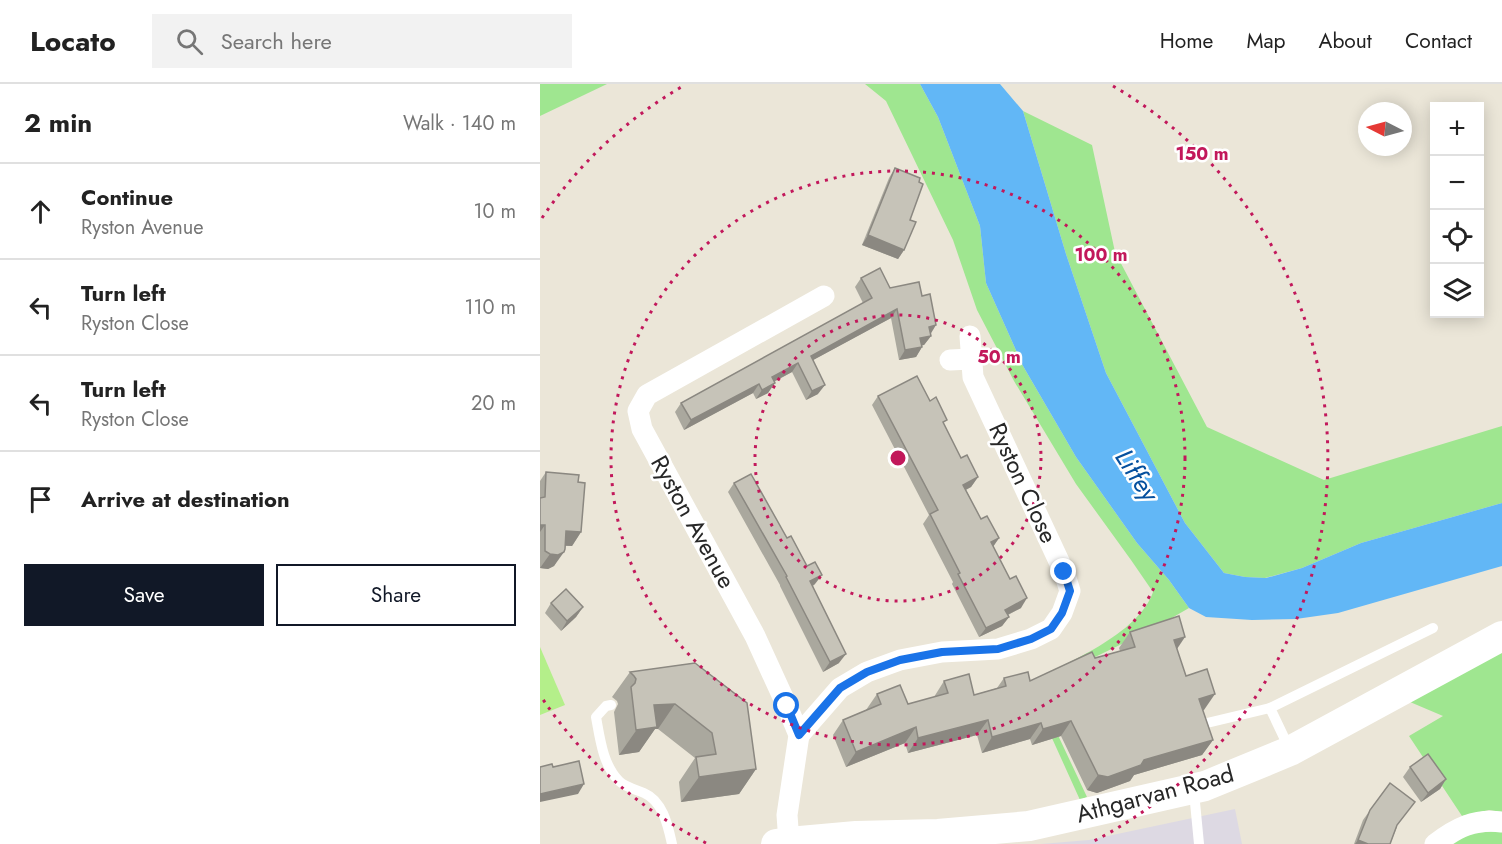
<!DOCTYPE html>
<meta charset="utf-8">
<style>
body{margin:0;font-family:Jost,sans-serif;background:#f2f2f2;color:#222}
.controls{position:absolute;right:18px;top:18px;display:grid;overflow:hidden;border-radius:0px;box-shadow:0 3px 15px #0003}
.controls button{width:54px;height:54px;display:grid;place-items:center;padding:0;border:0;border-bottom:2px solid #e0e0e0;background:#fff;color:#222;font:30px sans-serif}
.compass{position:absolute;left:818px;top:18px;width:54px;height:54px;border-radius:50%;background:#fff;box-shadow:0 3px 15px #0003;rotate:276deg}
.stop{position:absolute;width:18px;height:18px;margin:-14px;border:4px solid #1a73e8;border-radius:50%;background:#fff}
.stop.end{background:#1a73e8;border-color:#fff;box-shadow:0 2px 6px #0008}
.list{margin:0;padding:0;list-style:none}
h2{display:flex;justify-content:space-between;align-items:center;height:78px;margin:0;padding:0 24px;font-size:26px}
h2 small{font-size:20px;font-weight:400;color:#767676}
.list li{display:grid;grid-template-columns:39px 1fr auto;gap:18px;align-items:center;box-sizing:border-box;height:96px;padding:0 24px;border-top:2px solid #e0e0e0}
.list b{display:block;font-size:22px;white-space:nowrap}
.list p{margin:0;font-size:20px;white-space:nowrap;color:#767676}
.list em{font-size:20px;font-style:normal;color:#767676}
.actions{display:flex;gap:12px;padding:18px 24px}
.actions a{flex:1;padding:14px 0;border:2px solid #111827;border-radius:0px;text-align:center;font-size:21px;color:#111827}
.actions .main{background:#111827;color:#fff}
.icon{flex:none;width:33px;height:33px;fill:none;stroke:currentColor;stroke-width:2;stroke-linecap:round;stroke-linejoin:round}
.map{position:relative;flex:none;width:962px;height:760px;overflow:hidden}
header{display:flex;align-items:center;gap:36px;box-sizing:border-box;height:84px;padding:0 30px;background:#fff;border-bottom:2px solid #e0e0e0}
header strong{font-size:28px}
nav{display:flex;gap:33px;margin-inline-start:auto;font-size:21px}
.search{width:420px;height:54px;background:#f2f2f2;display:flex;align-items:center;gap:15px;box-sizing:border-box;padding:0 21px;border-radius:0px;color:#767676;font-size:22px}
main{display:flex}
aside{flex:1;background:#fff}
.map>svg:first-child{display:block}
.industrial{fill:#ddd9e3}
.green{fill:#9fe690}
.pitch{fill:#b4ef8a}
.water{fill:#62b7f6}
.lines{fill:none;stroke-linecap:round;stroke-linejoin:round}
.service{stroke:#fff;stroke-width:10}
.minor{stroke:#fff;stroke-width:21}
.secondary{stroke:#fff;stroke-width:30}
.wall{fill:#aaa89e}
.shaded-wall{fill:#8b8881}
.building{fill:#c6c3b8;stroke:#8b8881;stroke-width:1.5}
.route{stroke:#1a73e8;stroke-width:8}
.ring{fill:none;stroke:#c2185b;stroke-width:3;stroke-dasharray:3 6}
.labels{text-anchor:middle;stroke-width:5;stroke-linejoin:round;paint-order:stroke}
.street-label{font-size:24px;fill:#272727;stroke:#fff}
.water-label{font-size:26px;font-style:italic;fill:#05509e;stroke:#fff}
.centre{fill:#c2185b;stroke:#fff;stroke-width:3}
.ring-label{font-size:18px;text-anchor:middle;font-weight:bold;fill:#c2185b;stroke:#fff;stroke-width:5;stroke-linejoin:round;paint-order:stroke}
</style>
<header>
<strong>Locato</strong>
<div class="search"><svg class="icon" aria-label="search" viewBox="0 0 24 24"><circle cx="10" cy="10" r="6"/><path d="M15 15l6 6"/></svg>Search here</div>
<nav><a>Home</a><a>Map</a><a>About</a><a>Contact</a></nav>
</header>
<main>
<aside>
<h2>2 min<small>Walk · 140 m</small></h2>
<ul class="list">
<li><svg class="icon" aria-label="ahead" viewBox="0 0 24 24"><path d="M12 20V5M6 11l6-6 6 6"/></svg><div><b>Continue</b><p>Ryston Avenue</p></div><em>10 m</em></li>
<li><svg class="icon" aria-label="left" viewBox="0 0 24 24"><path d="M17 20v-9H6M10 6l-5 5 5 5"/></svg><div><b>Turn left</b><p>Ryston Close</p></div><em>110 m</em></li>
<li><svg class="icon" aria-label="left" viewBox="0 0 24 24"><path d="M17 20v-9H6M10 6l-5 5 5 5"/></svg><div><b>Turn left</b><p>Ryston Close</p></div><em>20 m</em></li>
<li><svg class="icon" aria-label="arrive" viewBox="0 0 24 24"><path d="M6 21V4h12l-3 4 3 4H6"/></svg><div><b>Arrive at destination</b></div></li>
</ul>
<div class="actions"><a class="main">Save</a><a>Share</a></div>
</aside>
<div class="map">
<svg width="962" height="760" viewBox="0 0 962 760">
<rect width="100%" height="100%" fill="#ebe6d8"/>
<path class="industrial" d="M 695,725 L 702,760 L 501,760 L 549,756 Z"/>
<g class="green">
<path d="M 0,0 L 67,0 L 0,32 Z"/>
<path d="M 325,0 L 380,0 L 398,33 L 440,142 L 446,199 L 483,282 L 536,373 L 597,459 L 629,496 L 649,524 C 602,552 551,574 502,599 L 501,615 L 547,713 L 540,716 L 487,599 C 525,580 599,550 613,508 L 591,476 L 536,400 L 474,297 L 437,226 L 413,156 L 346,17 Z"/>
<path d="M 483,27 L 552,61 L 575,168 L 667,343 L 784,396 L 962,342 L 962,419 L 821,459 L 762,484 L 725,494 L 705,493 L 684,489 L 645,439 L 566,289 L 526,170 Z"/>
<path d="M 962,567 L 962,728 L 949,726 L 922,732 L 869,652 L 903,632 L 870,618 Z"/>
<path d="M 962,747 L 962,760 L 909,760 L 930,749 Z"/>
</g>
<path class="pitch" d="M 0,563 L 25,621 L 0,631 Z"/>
<path class="water" d="M 380,0 L 460,0 L 483,27 L 526,170 L 566,289 L 645,439 L 684,489 L 705,493 L 726,494 L 762,484 L 821,459 L 962,419 L 962,482 L 798,529 L 756,535 L 712,536 L 666,533 L 649,524 L 629,496 L 597,459 L 536,373 L 483,282 L 446,199 L 440,142 L 398,33 Z"/>
<g class="lines">
<g class="service">
<path d="M 71,621 L 66,622 L 56,633 C 60,655 63,681 79,697 C 85,703 97,706 104,709 C 123,717 128,742 132,760"/>
<path d="M 667,639 L 730,624"/>
<path d="M 750,666 L 730,624 L 893,544"/>
<path d="M 654,708 L 659,760"/>
</g>
<g class="minor">
<path d="M 410,276 L 431,275"/>
<path d="M 259,651 L 300,604 L 327,588 L 360,576 L 402,568 L 458,565 L 491,555 L 511,545 L 522,529 L 530,507 L 524,488 L 433,293 L 430,252"/>
<path d="M 249,758 L 247,731 L 259,651 L 247,622 L 215,552 L 102,345 L 98,327 L 107,311 L 284,212"/>
<path d="M 895,760 C 916,744 935,734 962,738"/>
</g>
<path class="secondary" d="M 236,760 L 249,758 L 316,752 L 398,750 L 489,742 L 665,702 L 750,667 L 962,552"/>
</g>
<g class="wall">
<path d="M 355,84 L 370,136 L 364,166 L 358,175 L 322,161 L 349,94 Z"/>
<path d="M 321,194 L 350,204 L 390,250 L 391,252 L 384,261 L 382,261 L 382,263 L 376,273 L 359,276 L 351,234 L 273,276 L 278,310 L 266,316 L 252,288 L 234,298 L 228,309 L 216,315 L 213,309 L 144,346 L 135,328 L 141,319 L 323,219 L 315,203 Z"/>
<path d="M 338,312 L 390,317 L 404,341 L 421,374 L 438,393 L 431,403 L 426,406 L 441,435 L 459,454 L 453,463 L 481,524 L 468,531 L 469,533 L 462,542 L 439,553 L 412,500 L 413,498 L 383,440 L 389,431 L 332,321 Z"/>
<path d="M 6,388 L 38,398 L 41,448 L 32,462 L 25,462 L 14,482 L 8,485 L 0,484 L 0,397 Z"/>
<path d="M 194,399 L 247,454 L 275,500 L 273,502 L 299,579 L 283,588 L 240,502 L 240,501 L 188,408 Z"/>
<path d="M 11,519 L 43,523 L 36,533 L 21,547 L 5,529 Z"/>
<path d="M 590,548 L 637,565 L 646,592 L 664,626 L 663,626 L 673,656 L 662,671 L 594,691 L 590,697 L 557,709 L 547,706 L 521,652 L 492,661 L 490,655 L 442,669 L 437,651 L 368,669 L 365,659 L 306,683 L 293,651 L 303,636 L 326,626 L 337,610 L 368,620 L 394,613 L 404,597 L 434,611 L 457,604 L 464,594 L 490,597 L 555,574 L 580,567 L 579,564 Z"/>
<path d="M 155,579 L 216,685 L 199,710 L 141,718 L 139,698 L 155,674 L 118,645 L 115,645 L 99,668 L 79,671 L 74,628 L 78,620 L 77,617 L 72,613 L 90,588 Z"/>
<path d="M 870,683 L 906,695 L 900,705 L 881,718 L 863,693 Z"/>
<path d="M 850,699 L 857,743 L 850,760 L 814,760 L 823,736 Z"/>
</g>
<g class="shaded-wall">
<path d="M 328,151 L 364,166 L 358,175 L 322,161 Z"/>
<path d="M 357,225 L 351,234 L 264,281 L 271,272 Z"/>
<path d="M 396,241 L 390,251 L 389,243 Z"/>
<path d="M 391,252 L 384,261 L 374,263 L 380,254 Z"/>
<path d="M 382,263 L 376,273 L 359,276 L 365,266 Z"/>
<path d="M 258,279 L 252,288 L 225,302 L 232,293 Z"/>
<path d="M 235,299 L 228,309 L 216,315 L 222,306 Z"/>
<path d="M 219,300 L 213,309 L 144,346 L 151,336 Z"/>
<path d="M 285,301 L 278,310 L 266,316 L 272,307 Z"/>
<path d="M 438,393 L 431,403 L 417,410 L 423,401 Z"/>
<path d="M 0,441 L 5,441 L 0,448 Z"/>
<path d="M 26,447 L 41,448 L 32,462 L 17,461 Z"/>
<path d="M 459,454 L 452,464 L 451,458 Z"/>
<path d="M 24,468 L 14,482 L 8,485 L 0,484 L 10,470 Z"/>
<path d="M 282,491 L 275,500 L 264,506 L 270,497 Z"/>
<path d="M 487,514 L 481,524 L 459,535 L 465,526 Z"/>
<path d="M 43,523 L 36,533 L 21,547 L 27,537 Z"/>
<path d="M 469,533 L 462,542 L 439,553 L 446,544 Z"/>
<path d="M 645,553 L 635,568 L 634,556 Z"/>
<path d="M 306,570 L 299,579 L 283,588 L 290,578 Z"/>
<path d="M 675,610 L 664,626 L 649,630 L 659,615 Z"/>
<path d="M 135,620 L 118,645 L 115,645 L 99,668 L 79,671 L 114,621 Z"/>
<path d="M 448,636 L 437,651 L 368,669 L 378,654 Z"/>
<path d="M 531,637 L 521,652 L 492,661 L 503,645 Z"/>
<path d="M 501,639 L 490,655 L 442,669 L 452,653 Z"/>
<path d="M 376,643 L 365,659 L 306,683 L 316,668 Z"/>
<path d="M 673,656 L 662,671 L 594,691 L 590,697 L 557,709 L 547,706 L 558,691 L 604,676 Z"/>
<path d="M 216,685 L 199,710 L 141,718 L 159,693 Z"/>
<path d="M 906,695 L 900,705 L 881,718 L 888,709 Z"/>
<path d="M 44,700 L 38,710 L 0,718 L 0,710 Z"/>
<path d="M 818,756 L 828,760 L 815,760 Z"/>
</g>
<g class="building">
<path d="M 355,84 L 380,94 L 379,98 L 383,100 L 370,136 L 376,138 L 364,166 L 328,151 Z"/>
<path d="M 340,184 L 350,204 L 379,198 L 382,212 L 390,210 L 396,241 L 389,243 L 391,252 L 380,254 L 382,263 L 365,266 L 357,225 L 271,272 L 285,301 L 272,307 L 258,279 L 232,293 L 235,299 L 222,306 L 219,300 L 151,336 L 141,319 L 332,214 L 321,194 Z"/>
<path d="M 377,292 L 390,317 L 396,313 L 407,336 L 403,338 L 421,374 L 427,371 L 438,393 L 423,401 L 441,435 L 447,432 L 459,454 L 451,458 L 470,495 L 476,492 L 487,514 L 465,526 L 469,533 L 446,544 L 418,490 L 420,489 L 390,430 L 398,426 L 338,312 Z"/>
<path d="M 6,388 L 39,391 L 38,398 L 45,399 L 41,448 L 26,447 L 25,465 L 24,468 L 18,471 L 10,470 L 5,467 L 5,441 L 0,441 L 0,414 L 5,413 Z"/>
<path d="M 211,390 L 247,454 L 251,452 L 267,482 L 275,478 L 282,491 L 270,497 L 306,570 L 290,578 L 246,493 L 247,492 L 194,399 Z"/>
<path d="M 26,505 L 43,523 L 27,537 L 11,519 Z"/>
<path d="M 639,532 L 645,553 L 634,556 L 646,592 L 667,585 L 675,610 L 659,615 L 673,656 L 604,676 L 601,681 L 568,693 L 558,691 L 531,637 L 503,645 L 501,639 L 452,653 L 448,636 L 378,654 L 376,643 L 316,668 L 303,636 L 341,620 L 337,610 L 360,601 L 368,620 L 408,609 L 404,597 L 429,590 L 434,611 L 466,602 L 464,594 L 488,588 L 490,597 L 552,568 L 555,574 L 595,563 L 590,548 Z"/>
<path d="M 155,579 L 207,619 L 216,685 L 159,693 L 156,673 L 176,670 L 172,649 L 135,620 L 114,621 L 117,643 L 96,646 L 91,603 L 95,599 L 96,595 L 94,592 L 90,588 Z"/>
<path d="M 888,670 L 906,695 L 888,709 L 870,683 Z"/>
<path d="M 39,677 L 44,700 L 0,710 L 0,683 L 12,680 L 13,683 Z"/>
<path d="M 850,699 L 875,718 L 857,741 L 850,760 L 828,760 L 818,756 L 830,726 Z"/>
</g>
<g class="lines">
<path class="route" d="M 247,622 L 259,651 L 300,604 L 327,588 L 360,576 L 402,568 L 458,565 L 491,555 L 511,545 L 522,529 L 530,507 L 524,488"/>
</g>
<g class="ring">
<circle cx="358" cy="374" r="143"/>
<circle cx="358" cy="374" r="287"/>
<path d="M166 759A430 430 0 0 1 2 614M2 134A430 430 0 0 1 143 2M573 2A430 430 0 0 1 550 759"/>
</g>
<g class="labels">
<g class="street-label">
<text transform="translate(483 399) rotate(65)" y="8">Ryston Close</text>
<text transform="translate(153 438) rotate(61)" y="8">Ryston Avenue</text>
<text transform="translate(615 710) rotate(-15)" y="8">Athgarvan Road</text>
</g>
<g class="water-label">
<text transform="translate(597 391) rotate(57)" y="9">Liffey</text>
</g>
</g>
<circle cx="358" cy="374" r="9" class="centre"/>
<g class="ring-label">
<text x="662" y="76">150 m</text>
<text x="561" y="177">100 m</text>
<text x="459" y="279">50 m</text>
</g>
</svg>
<div class="controls">
<button>+</button>
<button>−</button>
<button><svg class="icon" aria-label="locate" viewBox="0 0 24 24"><circle cx="12" cy="12" r="6"/><path d="M12 2v4M12 18v4M2 12h4M18 12h4"/></svg></button>
<button><svg class="icon" aria-label="layers" viewBox="0 0 24 24"><path d="M12 4l9 5-9 5-9-5zM3 14l9 5 9-5"/></svg></button>
</div>
<svg class="compass" viewBox="-18 -18 36 36"><path d="M0-13l5 13h-10z" fill="#e53935"/><path d="M0 13l5-13h-10z" fill="#767676"/></svg>
<div class="stop" style="left:247px;top:622px"></div>
<div class="stop end" style="left:524px;top:488px"></div>
</div>
</main>
